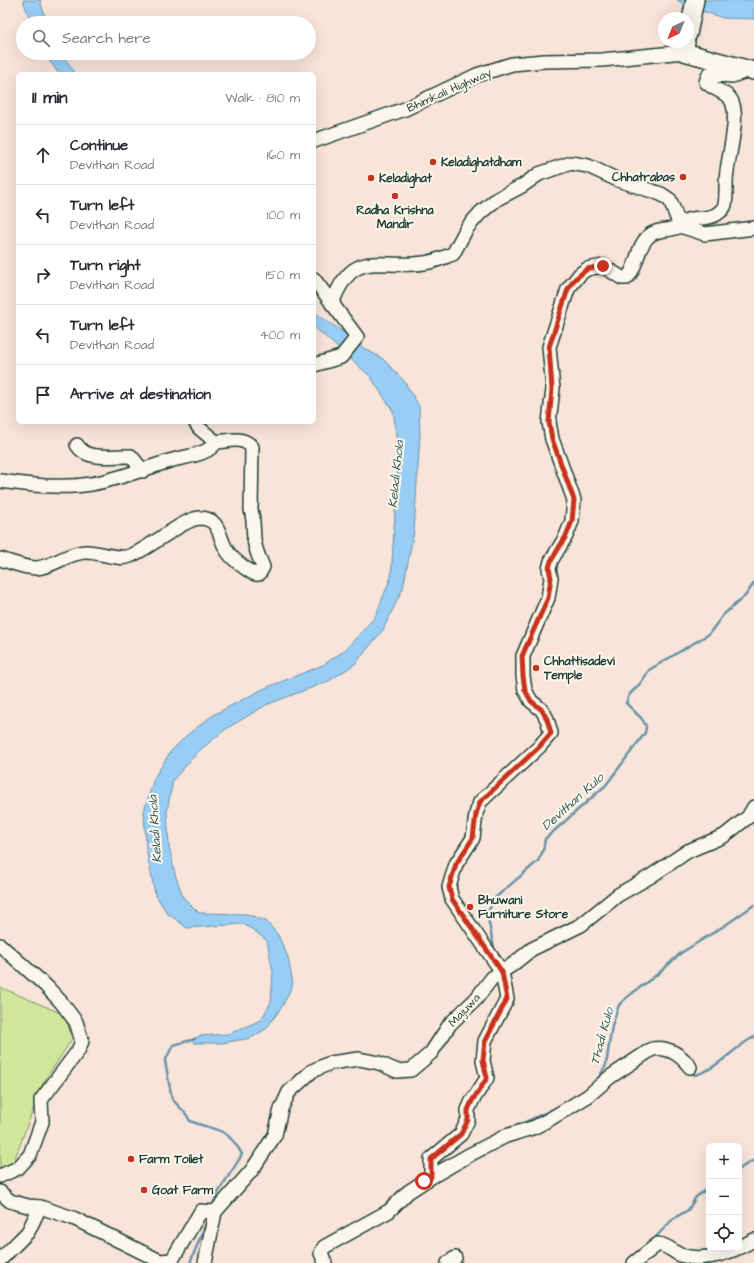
<!DOCTYPE html>
<meta charset="utf-8">
<style>
body{margin:0;font-family:"Architects Daughter",sans-serif;background:#f2f2f3;color:#2b2b33}
.controls{position:absolute;right:12px;bottom:12px;display:grid;overflow:hidden;border-radius:6px;box-shadow:0 4px 16px #0002}
.controls button{width:36px;height:36px;display:grid;place-items:center;padding:0;border:0;border-bottom:1px solid #e1e1e2;background:#fff;color:#2b2b33;font:20px sans-serif}
.compass{position:absolute;left:658px;top:12px;width:36px;height:36px;border-radius:50%;background:#fff;box-shadow:0 4px 16px #0002;rotate:223deg}
.stop{position:absolute;width:12px;height:12px;margin:-9px;border:3px solid #c8321e;border-radius:50%;background:#fff}
.stop.end{background:#c8321e;border-color:#fff;box-shadow:0 1px 4px #0008}
.list{margin:0;padding:0;list-style:none}
h2{display:flex;justify-content:space-between;align-items:center;height:52px;margin:0;padding:0 16px;font-size:17px}
h2 small{font-size:13px;font-weight:400;color:#7c7c81}
.list li{display:grid;grid-template-columns:26px 1fr auto;gap:12px;align-items:center;box-sizing:border-box;height:60px;padding:0 16px;border-top:1px solid #e1e1e2}
.list b{display:block;font-size:15px;white-space:nowrap}
.list p{margin:0;font-size:13px;white-space:nowrap;color:#7c7c81}
.list em{font-size:13px;font-style:normal;color:#7c7c81}
.icon{flex:none;width:22px;height:22px;fill:none;stroke:currentColor;stroke-width:2;stroke-linecap:round;stroke-linejoin:round}
.map{position:relative;flex:none;width:754px;height:1263px;overflow:hidden}
.search{position:absolute;background:#fff;box-shadow:0 4px 16px #0002;left:16px;top:16px;width:300px;height:44px;display:flex;align-items:center;gap:10px;box-sizing:border-box;padding:0 14px;border-radius:22px;color:#7c7c81;font-size:15px}
.panel{position:absolute;background:#fff;box-shadow:0 4px 16px #0002;left:16px;top:72px;width:300px;height:352px;border-radius:6px}
.map>svg:first-child{display:block}
.green{fill:#d1e69b;stroke:#789268}
.water{fill:#98cdf6;stroke:#6893a8}
.lines{fill:none;stroke-linecap:round;stroke-linejoin:round}
.stream{stroke:#6893a8;stroke-width:2.5}
.minor-casing{stroke:#1f3d34;stroke-width:16}
.major-casing{stroke:#1f3d34;stroke-width:20}
.minor{stroke:#fbf7ec;stroke-width:13}
.major{stroke:#fbf7ec;stroke-width:17}
.route{stroke:#c8321e;stroke-width:5}
.poi-dot{fill:#c8321e;stroke:#fbf7ec;stroke-width:1.5}
.labels{text-anchor:middle;stroke-width:4;stroke-linejoin:round;paint-order:stroke}
.street-label{font-size:12px;fill:#1f3d34;stroke:#fbf7ec}
.poi-label{font-size:12px;font-weight:bold;fill:#1f3d34;stroke:#fbf7ec;text-anchor:start}
.water-label{font-size:13px;font-style:italic;fill:#375a5b;stroke:#fbf7ec}
</style>
<div class="map">
<svg width="754" height="1263" viewBox="0 0 754 1263">
<rect width="100%" height="100%" fill="#f8e4d9"/>
<filter id="ink" filterUnits="userSpaceOnUse"><feTurbulence type="fractalNoise" baseFrequency=".025" numOctaves="2"/><feDisplacementMap in="SourceGraphic" scale="8" xChannelSelector="R" yChannelSelector="G"/><feConvolveMatrix kernelMatrix="1 2 1 2 8 2 1 2 1" color-interpolation-filters="sRGB"/></filter>
<g filter="url(#ink)">
<path class="green" d="M 0,987 L 65,1015 L 72,1039 L 42,1085 L 14,1161 L 0,1169 Z"/>
<g class="water">
<path d="M 23,0 L 40,0 L 47,23 L 31,23 Z"/>
<path d="M 677,0 L 754,0 L 754,19 L 723,18 L 687,6 Z"/>
<path d="M 44,53 L 61,53 L 76,74 L 59,74 Z"/>
<path d="M 314,312 L 352,338 L 362,347 L 383,359 L 404,381 L 419,406 L 420,435 L 414,531 L 403,588 L 383,630 L 355,664 L 329,681 L 266,705 L 226,729 L 200,750 L 173,780 L 167,811 L 169,846 L 175,874 L 183,897 L 199,913 L 247,914 L 266,921 L 278,935 L 288,957 L 293,984 L 283,1005 L 266,1029 L 251,1038 L 222,1043 L 194,1043 L 192,1039 L 200,1036 L 228,1034 L 261,1020 L 271,1002 L 273,972 L 267,941 L 255,931 L 243,924 L 187,928 L 167,913 L 155,894 L 146,848 L 144,811 L 154,778 L 171,751 L 187,735 L 213,715 L 263,689 L 323,665 L 344,651 L 375,617 L 391,577 L 399,449 L 393,411 L 370,376 L 314,327 Z"/>
</g>
<g class="lines">
<g class="stream">
<path d="M 495,952 L 487,914 L 495,898 L 538,861 L 543,851 L 545,839 L 606,785 L 645,733 L 646,726 L 642,719 L 626,703 L 629,695 L 640,684 L 649,670 L 709,634 L 723,615 L 746,595 L 754,583"/>
<path d="M 195,1039 L 173,1045 L 165,1061 L 172,1099 L 186,1114 L 190,1121 C 217,1132 225,1125 242,1154 C 233,1172 218,1187 212,1207"/>
<path d="M 691,1072 L 695,1075 C 718,1069 734,1047 754,1037"/>
<path d="M 598,1079 L 606,1065 L 612,1026 L 619,1005 L 626,998 L 659,973 L 681,953 L 727,924 L 754,905"/>
<path d="M 517,1126 L 558,1107"/>
<path d="M 739,1169 L 754,1160"/>
<path d="M 651,1242 L 673,1219 L 688,1210 L 696,1197 L 709,1187"/>
<path d="M 190,1263 L 207,1221"/>
</g>
<defs>
<g id="minor">
<path d="M 314,141 L 405,109 L 477,75 L 512,64 L 544,61 L 602,60 L 684,52"/>
<path d="M 314,279 L 357,337 L 341,357 L 314,365"/>
<path d="M 332,304 C 353,246 378,270 424,263 C 434,262 444,257 453,254 L 467,228 L 480,213 L 497,199 L 522,186 L 539,174 L 571,163 L 588,166 L 618,180 L 661,194 L 670,200 L 680,226 L 705,234 L 754,228"/>
<path d="M 77,445 C 87,462 114,455 131,456 L 143,471"/>
<path d="M 0,481 C 30,485 61,489 91,484 C 120,479 146,468 173,460 C 188,456 208,455 216,442"/>
<path d="M 0,559 C 11,562 24,568 36,568 C 53,567 67,553 85,552 C 98,551 119,561 130,556 C 149,549 183,519 199,518 C 220,518 218,535 226,549 C 230,557 238,563 245,568 C 250,571 254,575 259,574 L 263,567 C 259,557 255,550 254,539 C 253,529 254,520 251,510 L 252,447 C 242,436 230,441 216,442 L 199,428 L 195,422"/>
<path d="M 0,945 L 46,986 L 61,1002 L 76,1022 L 82,1041 L 78,1051 L 41,1100 L 42,1122 L 30,1155 L 18,1168 L 0,1176"/>
<path d="M 431,1177 L 471,1154 L 506,1136 L 535,1127 L 550,1119 L 588,1096 L 610,1077 L 652,1049 C 668,1046 681,1055 690,1067"/>
<path d="M 0,1192 L 10,1201 L 28,1206 L 40,1207 L 73,1218 L 160,1261 L 172,1260 L 201,1211 L 215,1212"/>
<path d="M 215,1212 L 252,1170 L 275,1135 L 281,1109 L 289,1092 L 312,1071 L 330,1063 L 359,1059 L 379,1063 L 397,1071 L 411,1070 L 431,1053 L 450,1024 L 476,999 L 492,978 L 512,965 L 532,949 L 581,925 L 618,895 L 651,876 L 688,851 L 724,836 L 748,817 L 754,807"/>
<path d="M 0,1260 L 28,1232 L 40,1207"/>
<path d="M 205,1263 L 215,1212"/>
<path d="M 325,1263 L 321,1253 L 324,1247 L 389,1211 L 408,1192 L 431,1177 L 431,1159 L 461,1134 L 468,1120 L 468,1110 L 472,1101 L 487,1078 L 483,1061 L 485,1041 L 507,999 L 504,983 L 502,972 L 452,899 L 449,887 L 452,877 L 456,864 L 473,838 L 476,814 L 480,802 L 539,747 L 551,733 L 547,719 L 542,710 L 531,701 L 525,690 L 523,676 L 523,656 L 548,598 L 551,578 L 549,569 L 551,561 L 566,536 L 572,521 L 574,500 L 552,439 L 549,422 L 553,389 L 549,347 L 568,289 L 580,274 L 587,269 L 603,266 L 622,278 L 627,278 C 638,267 636,247 649,236 C 656,229 669,231 678,227 C 681,225 684,222 688,220 C 698,217 707,220 717,214 C 721,211 724,209 725,205 C 727,194 725,182 727,171 C 729,154 739,118 732,102 C 728,92 713,90 706,82 L 709,74 L 732,76 L 749,70"/>
<path d="M 448,1263 L 455,1258"/>
<path d="M 634,1263 L 658,1244 C 669,1246 671,1250 680,1255 C 706,1263 732,1252 754,1240"/>
</g>
<g id="major">
<path d="M 688,34 L 695,0"/>
<path d="M 686,42 L 684,52 L 754,71"/>
</g>
</defs>
<use href="#minor" class="minor-casing"/>
<use href="#major" class="major-casing"/>
<use href="#minor" class="minor"/>
<use href="#major" class="major"/>
</g>
</g>
<g class="lines" filter="url(#ink)">
<path class="route" d="M 424,1181 L 431,1177 L 431,1159 L 461,1134 L 468,1120 L 468,1110 L 472,1101 L 487,1078 L 483,1060 L 485,1041 L 507,999 L 504,983 L 502,972 L 452,899 L 449,887 L 452,877 L 456,864 L 473,838 L 476,814 L 480,802 L 539,747 L 551,733 L 547,719 L 542,710 L 531,701 L 525,690 L 523,676 L 522,656 L 548,598 L 551,578 L 549,568 L 551,561 L 566,536 L 572,521 L 574,500 L 552,439 L 549,422 L 552,389 L 549,347 L 568,289 L 574,280 L 587,269 L 603,266"/>
</g>
<g class="poi-dot">
<circle cx="433" cy="162" r="4"/>
<circle cx="683" cy="177" r="4"/>
<circle cx="371" cy="178" r="4"/>
<circle cx="395" cy="196" r="4"/>
<circle cx="536" cy="668" r="4"/>
<circle cx="470" cy="907" r="4"/>
<circle cx="131" cy="1159" r="4"/>
<circle cx="144" cy="1190" r="4"/>
</g>
<g class="labels">
<g class="street-label">
<text transform="translate(449 90) rotate(-24)" y="4">Bhimkali Highway</text>
<text transform="translate(464 1010) rotate(-47)" y="4">Majuwa</text>
</g>
<g class="poi-label">
<text x="441" y="166">Keladighatdham</text>
<text x="675" y="181" text-anchor="end">Chhatrabas</text>
<text x="379" y="182">Keladighat</text>
<text x="395" y="214" text-anchor="middle">Radha Krishna<tspan x="395" dy="14">Mandir</tspan></text>
<text x="544" y="665">Chhattisadevi<tspan x="544" dy="14">Temple</tspan></text>
<text x="478" y="904">Bhuwani<tspan x="478" dy="14">Furniture Store</tspan></text>
<text x="139" y="1163">Farm Toilet</text>
<text x="152" y="1194">Goat Farm</text>
</g>
<g class="water-label">
<text transform="translate(395 474) rotate(-84)" y="5">Keladi Khola</text>
<text transform="translate(572 801) rotate(-42)" y="5">Devithan Kulo</text>
<text transform="translate(154 829) rotate(-94)" y="5">Keladi Khola</text>
<text transform="translate(601 1036) rotate(-75)" y="5">Thadi Kulo</text>
</g>
</g>
</svg>
<div class="controls">
<button>+</button>
<button>−</button>
<button><svg class="icon" aria-label="locate" viewBox="0 0 24 24"><circle cx="12" cy="12" r="6"/><path d="M12 2v4M12 18v4M2 12h4M18 12h4"/></svg></button>
</div>
<svg class="compass" viewBox="-18 -18 36 36"><path d="M0-13l5 13h-10z" fill="#e53935"/><path d="M0 13l5-13h-10z" fill="#7c7c81"/></svg>
<div class="stop" style="left:424px;top:1181px"></div>
<div class="stop end" style="left:603px;top:266px"></div>
<div class="search"><svg class="icon" aria-label="search" viewBox="0 0 24 24"><circle cx="10" cy="10" r="6"/><path d="M15 15l6 6"/></svg>Search here</div>
<section class="panel">
<h2>11 min<small>Walk · 810 m</small></h2>
<ul class="list">
<li><svg class="icon" aria-label="ahead" viewBox="0 0 24 24"><path d="M12 20V5M6 11l6-6 6 6"/></svg><div><b>Continue</b><p>Devithan Road</p></div><em>160 m</em></li>
<li><svg class="icon" aria-label="left" viewBox="0 0 24 24"><path d="M17 20v-9H6M10 6l-5 5 5 5"/></svg><div><b>Turn left</b><p>Devithan Road</p></div><em>100 m</em></li>
<li><svg class="icon" aria-label="right" viewBox="0 0 24 24"><path d="M7 20v-9h11M14 6l5 5-5 5"/></svg><div><b>Turn right</b><p>Devithan Road</p></div><em>150 m</em></li>
<li><svg class="icon" aria-label="left" viewBox="0 0 24 24"><path d="M17 20v-9H6M10 6l-5 5 5 5"/></svg><div><b>Turn left</b><p>Devithan Road</p></div><em>400 m</em></li>
<li><svg class="icon" aria-label="arrive" viewBox="0 0 24 24"><path d="M6 21V4h12l-3 4 3 4H6"/></svg><div><b>Arrive at destination</b></div></li>
</ul>
</section>
</div>
